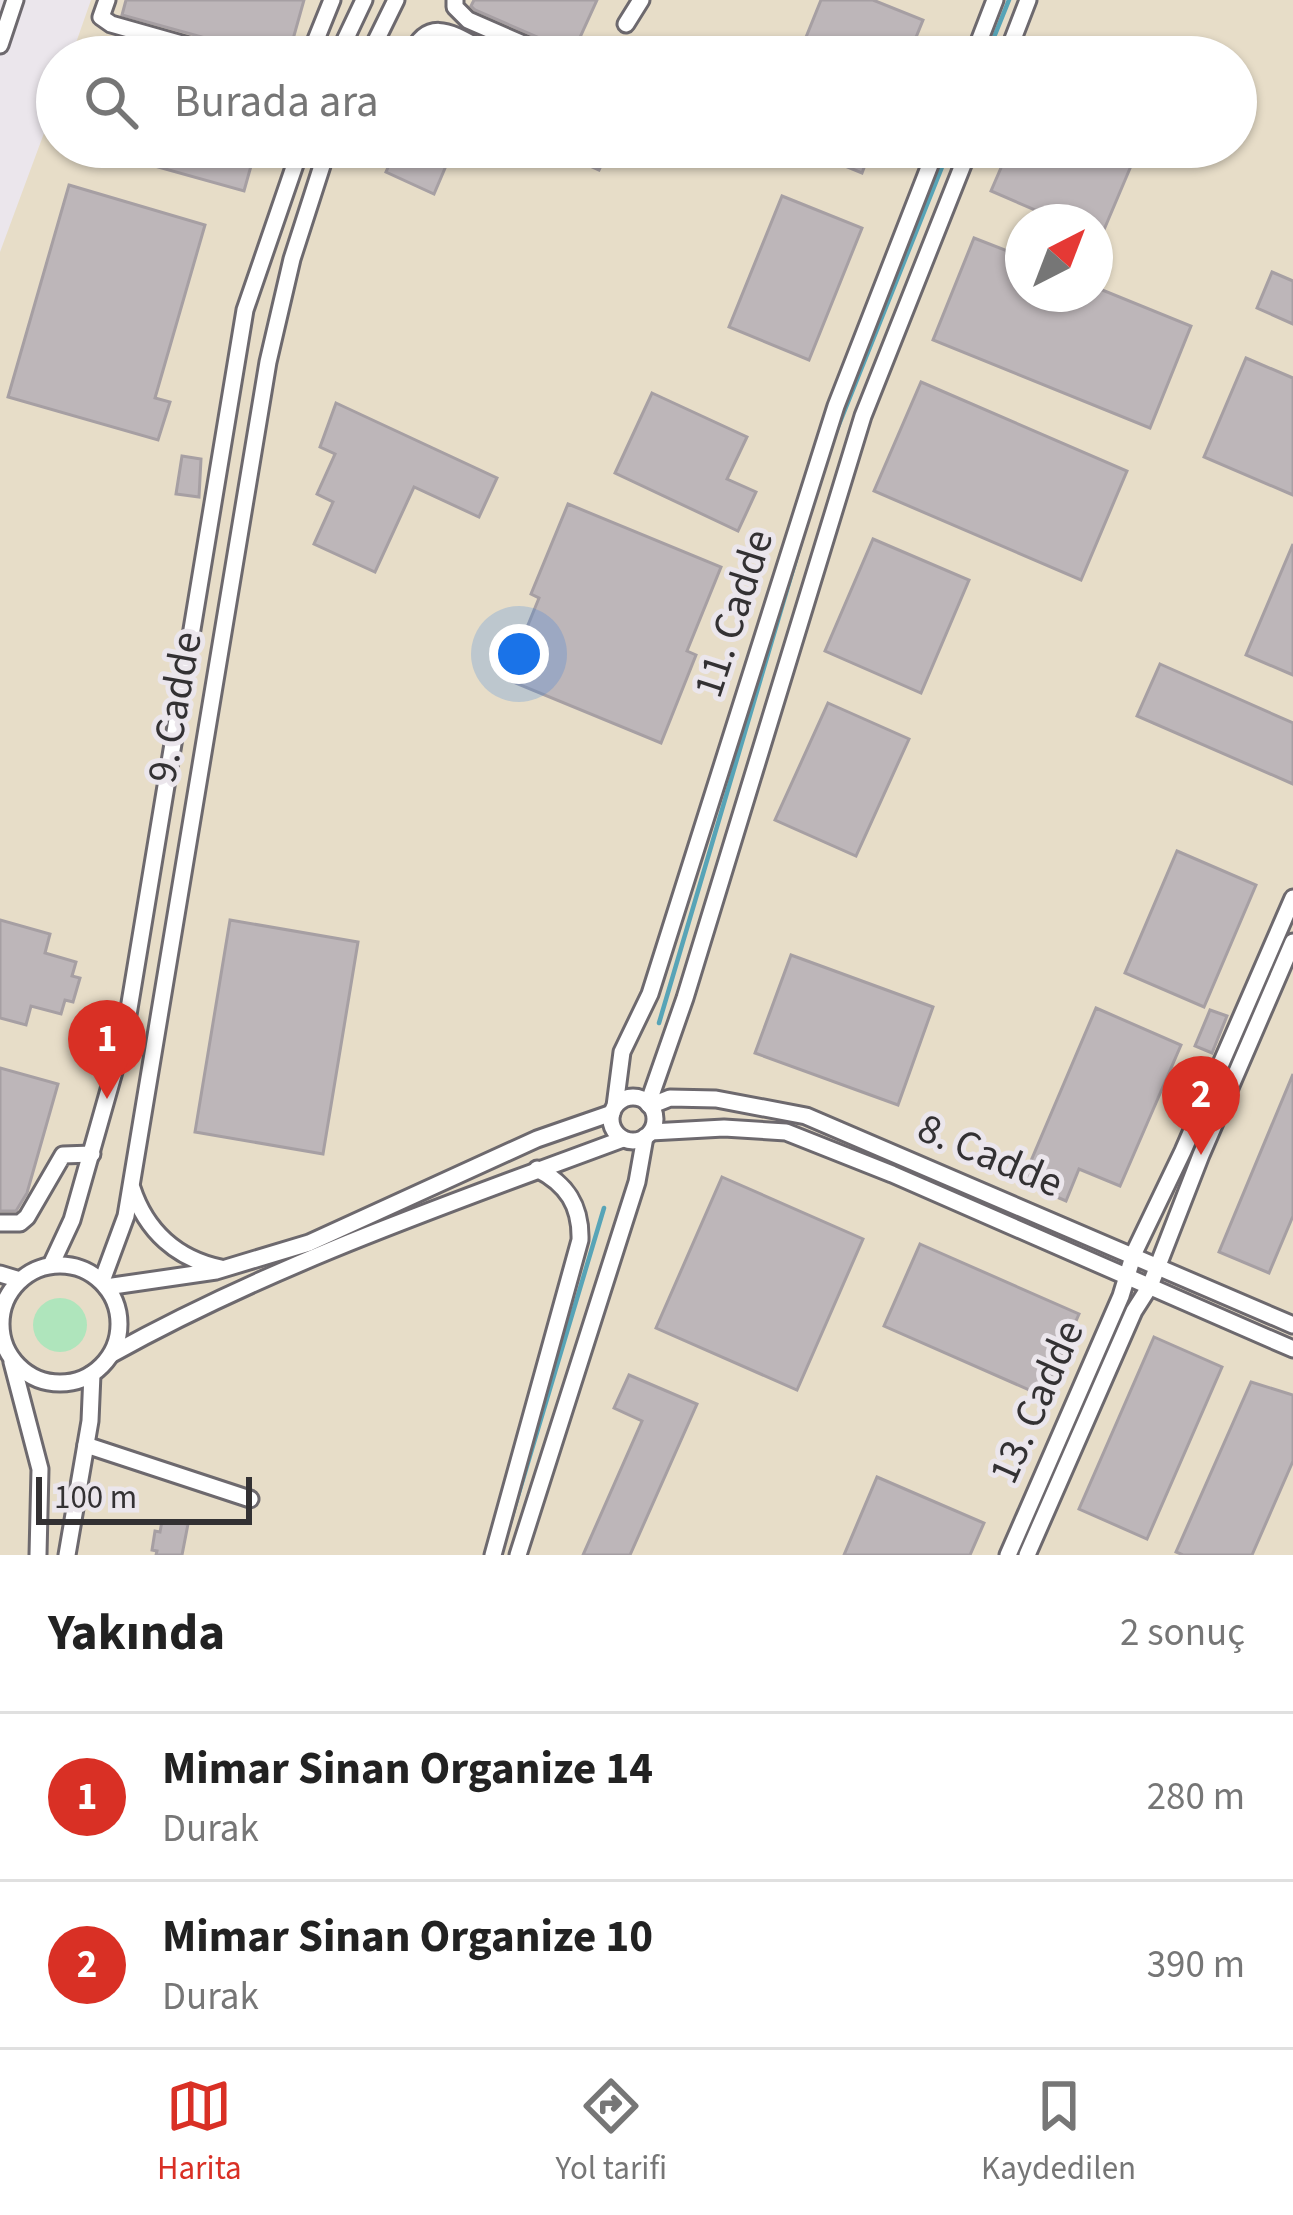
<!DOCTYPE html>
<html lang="tr">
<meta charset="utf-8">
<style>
body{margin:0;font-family:"Source Sans 3",sans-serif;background:#f2f2f2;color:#222}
.compass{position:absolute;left:1005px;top:204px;width:108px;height:108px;border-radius:50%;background:#fff;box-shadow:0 3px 9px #0004;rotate:42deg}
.scale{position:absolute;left:36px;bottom:30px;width:216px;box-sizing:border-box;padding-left:12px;border:6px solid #333133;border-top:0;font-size:33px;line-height:42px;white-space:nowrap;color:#333133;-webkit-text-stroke:9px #ebe6ec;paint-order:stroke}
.you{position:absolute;left:519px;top:654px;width:42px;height:42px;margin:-30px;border:9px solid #fff;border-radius:50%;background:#1a73e8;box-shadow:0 0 0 18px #1a73e833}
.badge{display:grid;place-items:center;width:78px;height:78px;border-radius:50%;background:#d93025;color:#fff;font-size:39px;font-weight:700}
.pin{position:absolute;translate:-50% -99px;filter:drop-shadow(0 3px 6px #0008)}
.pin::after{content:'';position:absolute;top:63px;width:42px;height:36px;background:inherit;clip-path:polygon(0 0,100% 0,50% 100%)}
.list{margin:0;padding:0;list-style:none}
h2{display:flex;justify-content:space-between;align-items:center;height:156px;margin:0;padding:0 48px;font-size:51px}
h2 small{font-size:39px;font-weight:400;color:#767676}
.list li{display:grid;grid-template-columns:78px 1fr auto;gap:36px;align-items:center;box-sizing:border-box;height:168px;padding:0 48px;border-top:3px solid #e0e0e0}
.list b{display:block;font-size:45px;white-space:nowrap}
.list p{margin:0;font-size:39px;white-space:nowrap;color:#767676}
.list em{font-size:39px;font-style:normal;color:#767676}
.icon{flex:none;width:66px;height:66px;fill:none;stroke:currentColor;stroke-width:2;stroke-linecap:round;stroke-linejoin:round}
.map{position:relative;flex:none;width:1293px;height:1555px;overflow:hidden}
.search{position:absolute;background:#fff;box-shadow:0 3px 9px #0004;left:36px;right:36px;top:36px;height:132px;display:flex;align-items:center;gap:30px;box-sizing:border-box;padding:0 42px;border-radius:66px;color:#767676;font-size:45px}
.sheet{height:492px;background:#fff}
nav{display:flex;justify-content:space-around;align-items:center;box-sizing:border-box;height:168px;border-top:3px solid #e0e0e0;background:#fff;font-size:33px;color:#767676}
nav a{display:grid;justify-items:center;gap:6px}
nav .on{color:#d93025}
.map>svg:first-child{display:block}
.industrial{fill:#e7ddc8;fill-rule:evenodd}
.green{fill:#afe5bc}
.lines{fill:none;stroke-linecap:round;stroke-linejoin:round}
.stream{stroke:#57a4b7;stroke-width:4.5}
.building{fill:#bdb6b9;stroke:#a69fa3;stroke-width:3}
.minor-casing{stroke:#6d696e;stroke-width:21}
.minor{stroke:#fff;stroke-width:15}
.labels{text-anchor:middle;stroke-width:10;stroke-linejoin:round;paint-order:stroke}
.street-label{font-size:42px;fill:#333133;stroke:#ebe6ec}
</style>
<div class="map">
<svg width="1293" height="1555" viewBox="0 0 1293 1555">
<rect width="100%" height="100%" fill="#ebe6ec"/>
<path class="industrial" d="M 91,0 L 1293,0 L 1293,1555 L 0,1555 L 0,252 L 57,98 L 57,147 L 1236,147 L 1236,57 L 71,57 ZM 1023,222 L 1095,222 L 1095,294 L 1023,294 Z"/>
<circle class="green" cx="60" cy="1325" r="27"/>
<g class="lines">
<g class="stream">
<path d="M 986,57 L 1009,0"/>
<path d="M 834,437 L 950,147"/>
<path d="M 659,1023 L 812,505"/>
<path d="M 509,1526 L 604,1208"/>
</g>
</g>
<g class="building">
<path d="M 126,0 L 304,0 L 288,57 L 252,57 L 239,53 L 231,45 L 122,15 Z"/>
<path d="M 474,0 L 597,0 L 571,57 L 558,46 L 475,10 L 471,6 Z"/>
<path d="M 821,0 L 873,0 L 923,20 L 908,57 L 798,57 Z"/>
<path d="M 98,147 L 218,147 L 215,156 L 251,166 L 244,191 L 97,150 Z"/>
<path d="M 397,147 L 454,147 L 434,194 L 386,172 Z"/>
<path d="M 547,147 L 610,147 L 599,170 Z"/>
<path d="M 799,147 L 872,147 L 862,173 Z"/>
<path d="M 1010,147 L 1139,147 L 1095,251 L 1095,222 L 1063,222 L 991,191 Z"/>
<path d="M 69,185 L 205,225 L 155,398 L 170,402 L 158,440 L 8,397 Z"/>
<path d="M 782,196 L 862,228 L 809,360 L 729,327 Z"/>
<path d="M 974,238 L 1023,257 L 1023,294 L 1095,294 L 1095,287 L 1191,326 L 1150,428 L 933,340 Z"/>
<path d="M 1272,272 L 1293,281 L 1293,324 L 1257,308 Z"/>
<path d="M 1246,358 L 1293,378 L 1293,495 L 1204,457 Z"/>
<path d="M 921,382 L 1127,471 L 1081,580 L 874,491 Z"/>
<path d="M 652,393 L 747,437 L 727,479 L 756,492 L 738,531 L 615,473 Z"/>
<path d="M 336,403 L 497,478 L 479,517 L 414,487 L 375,572 L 314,544 L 333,502 L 317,494 L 335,454 L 320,447 Z"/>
<path d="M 182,456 L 201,459 L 199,497 L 176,494 Z"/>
<path d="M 568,504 L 721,567 L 687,651 L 696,655 L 661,743 L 506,679 L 539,598 L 531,594 Z"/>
<path d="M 873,539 L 969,580 L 921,693 L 825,651 Z"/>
<path d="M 1293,544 L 1293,675 L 1246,655 Z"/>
<path d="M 1160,664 L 1293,723 L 1293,784 L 1137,716 Z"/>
<path d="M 828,703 L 909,739 L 856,856 L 775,820 Z"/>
<path d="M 1177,851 L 1256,885 L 1204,1007 L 1125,973 Z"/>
<path d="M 0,920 L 50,934 L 45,953 L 76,962 L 72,976 L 80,978 L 73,1002 L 65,1000 L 61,1014 L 31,1006 L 26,1025 L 0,1018 Z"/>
<path d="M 230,920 L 358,942 L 323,1154 L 195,1132 Z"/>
<path d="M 791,955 L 933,1007 L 898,1105 L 755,1053 Z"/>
<path d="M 1096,1008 L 1181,1045 L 1120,1186 L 1079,1169 L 1066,1201 L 1022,1182 Z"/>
<path d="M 1210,1010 L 1227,1016 L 1212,1053 L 1195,1046 Z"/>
<path d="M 0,1068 L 58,1084 L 27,1193 L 16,1211 L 0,1211 Z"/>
<path d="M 1293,1074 L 1293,1216 L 1269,1273 L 1219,1252 Z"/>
<path d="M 722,1177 L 863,1239 L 797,1390 L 656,1328 Z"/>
<path d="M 920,1244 L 1079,1314 L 1043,1396 L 884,1326 Z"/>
<path d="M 1154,1337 L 1222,1367 L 1147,1539 L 1079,1509 Z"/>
<path d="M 629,1375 L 697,1404 L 630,1555 L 583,1555 L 642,1421 L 614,1408 Z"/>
<path d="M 1251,1382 L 1293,1395 L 1293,1461 L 1252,1555 L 1183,1555 L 1176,1552 Z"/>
<path d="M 877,1477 L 984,1523 L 970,1555 L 844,1555 Z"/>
<path d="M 162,1521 L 188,1524 L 182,1555 L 156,1555 L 157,1551 L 152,1550 L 155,1531 L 160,1532 Z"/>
</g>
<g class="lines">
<defs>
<g id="minor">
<path d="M 107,0 L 101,17 L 111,24 L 228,57"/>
<path d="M 455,0 L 455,7 L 468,20 L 553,57"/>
<path d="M 626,24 L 641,0"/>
<path d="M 0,45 L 15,0"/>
<path d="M 309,57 L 332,0"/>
<path d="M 337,57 L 364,0"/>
<path d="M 368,57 L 396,0"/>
<path d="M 410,57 C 430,9 460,40 496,57"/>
<path d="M 973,57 L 995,0"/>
<path d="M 1006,57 L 1028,0"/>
<circle cx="633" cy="1119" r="22"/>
<path d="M 648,1104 L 685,998 L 863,416 L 970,147"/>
<path d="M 615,1106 L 622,1052 L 650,994 L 836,406 L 937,147"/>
<path d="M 650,1106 L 670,1098 L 716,1099 L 806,1116 L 1293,1325"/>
<path d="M 651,1132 L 724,1128 L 786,1132 L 892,1174 L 1293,1349"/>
<path d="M 132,1188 C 146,1231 177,1259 221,1268"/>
<path d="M 0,1223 L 20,1223 L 27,1217 L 63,1155 L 92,1154"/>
<circle cx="60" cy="1324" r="59"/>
<path d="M 51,1265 L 72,1220 L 125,1033 L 245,310 L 301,147"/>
<path d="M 0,1274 L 20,1280"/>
<path d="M 102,1281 L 126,1216 L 268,362 L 292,259 L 328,147"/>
<path d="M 106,1287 L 216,1271 L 309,1243 L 537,1139 L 612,1113"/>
<path d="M 112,1354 C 274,1264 451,1203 623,1139"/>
<path d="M 12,1362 L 40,1469 L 38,1555"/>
<path d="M 86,1445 L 250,1499"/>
<path d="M 67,1555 L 90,1421 L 92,1374"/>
<path d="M 493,1555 L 580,1240 C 581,1206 567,1184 537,1169"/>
<path d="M 518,1555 L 637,1182 L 645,1137"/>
<path d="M 1008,1555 L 1121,1296 L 1134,1253 L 1183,1151 L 1293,898"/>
<path d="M 1027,1555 L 1134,1311 L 1150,1286 L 1201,1155 L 1293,942"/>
</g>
</defs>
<use href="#minor" class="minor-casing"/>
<use href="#minor" class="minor"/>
</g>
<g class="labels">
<g class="street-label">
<text transform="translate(732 613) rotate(-72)" y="15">11. Cadde</text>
<text transform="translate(173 707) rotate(-80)" y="15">9. Cadde</text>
<text transform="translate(991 1154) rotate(23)" y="15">8. Cadde</text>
<text transform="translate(1035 1401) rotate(-66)" y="15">13. Cadde</text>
</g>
</g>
</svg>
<svg class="compass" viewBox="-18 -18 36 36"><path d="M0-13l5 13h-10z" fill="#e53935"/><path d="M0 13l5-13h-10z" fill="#767676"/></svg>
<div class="scale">100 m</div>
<div class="you"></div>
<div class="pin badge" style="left:107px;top:1099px">1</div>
<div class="pin badge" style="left:1201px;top:1155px">2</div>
<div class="search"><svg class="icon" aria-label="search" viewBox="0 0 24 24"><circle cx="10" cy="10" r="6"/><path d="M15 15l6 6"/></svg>Burada ara</div>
</div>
<section class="sheet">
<h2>Yakında<small>2 sonuç</small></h2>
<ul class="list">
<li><span class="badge">1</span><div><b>Mimar Sinan Organize 14</b><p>Durak</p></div><em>280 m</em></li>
<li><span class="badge">2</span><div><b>Mimar Sinan Organize 10</b><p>Durak</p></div><em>390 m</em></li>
</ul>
</section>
<nav>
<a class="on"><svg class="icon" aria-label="map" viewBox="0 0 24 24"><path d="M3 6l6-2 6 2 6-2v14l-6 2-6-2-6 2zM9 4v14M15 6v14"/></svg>Harita</a>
<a><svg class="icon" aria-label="directions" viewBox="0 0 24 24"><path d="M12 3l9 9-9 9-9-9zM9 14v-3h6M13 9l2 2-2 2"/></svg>Yol tarifi</a>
<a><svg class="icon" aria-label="saved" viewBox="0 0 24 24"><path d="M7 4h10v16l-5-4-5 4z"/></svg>Kaydedilen</a>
</nav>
